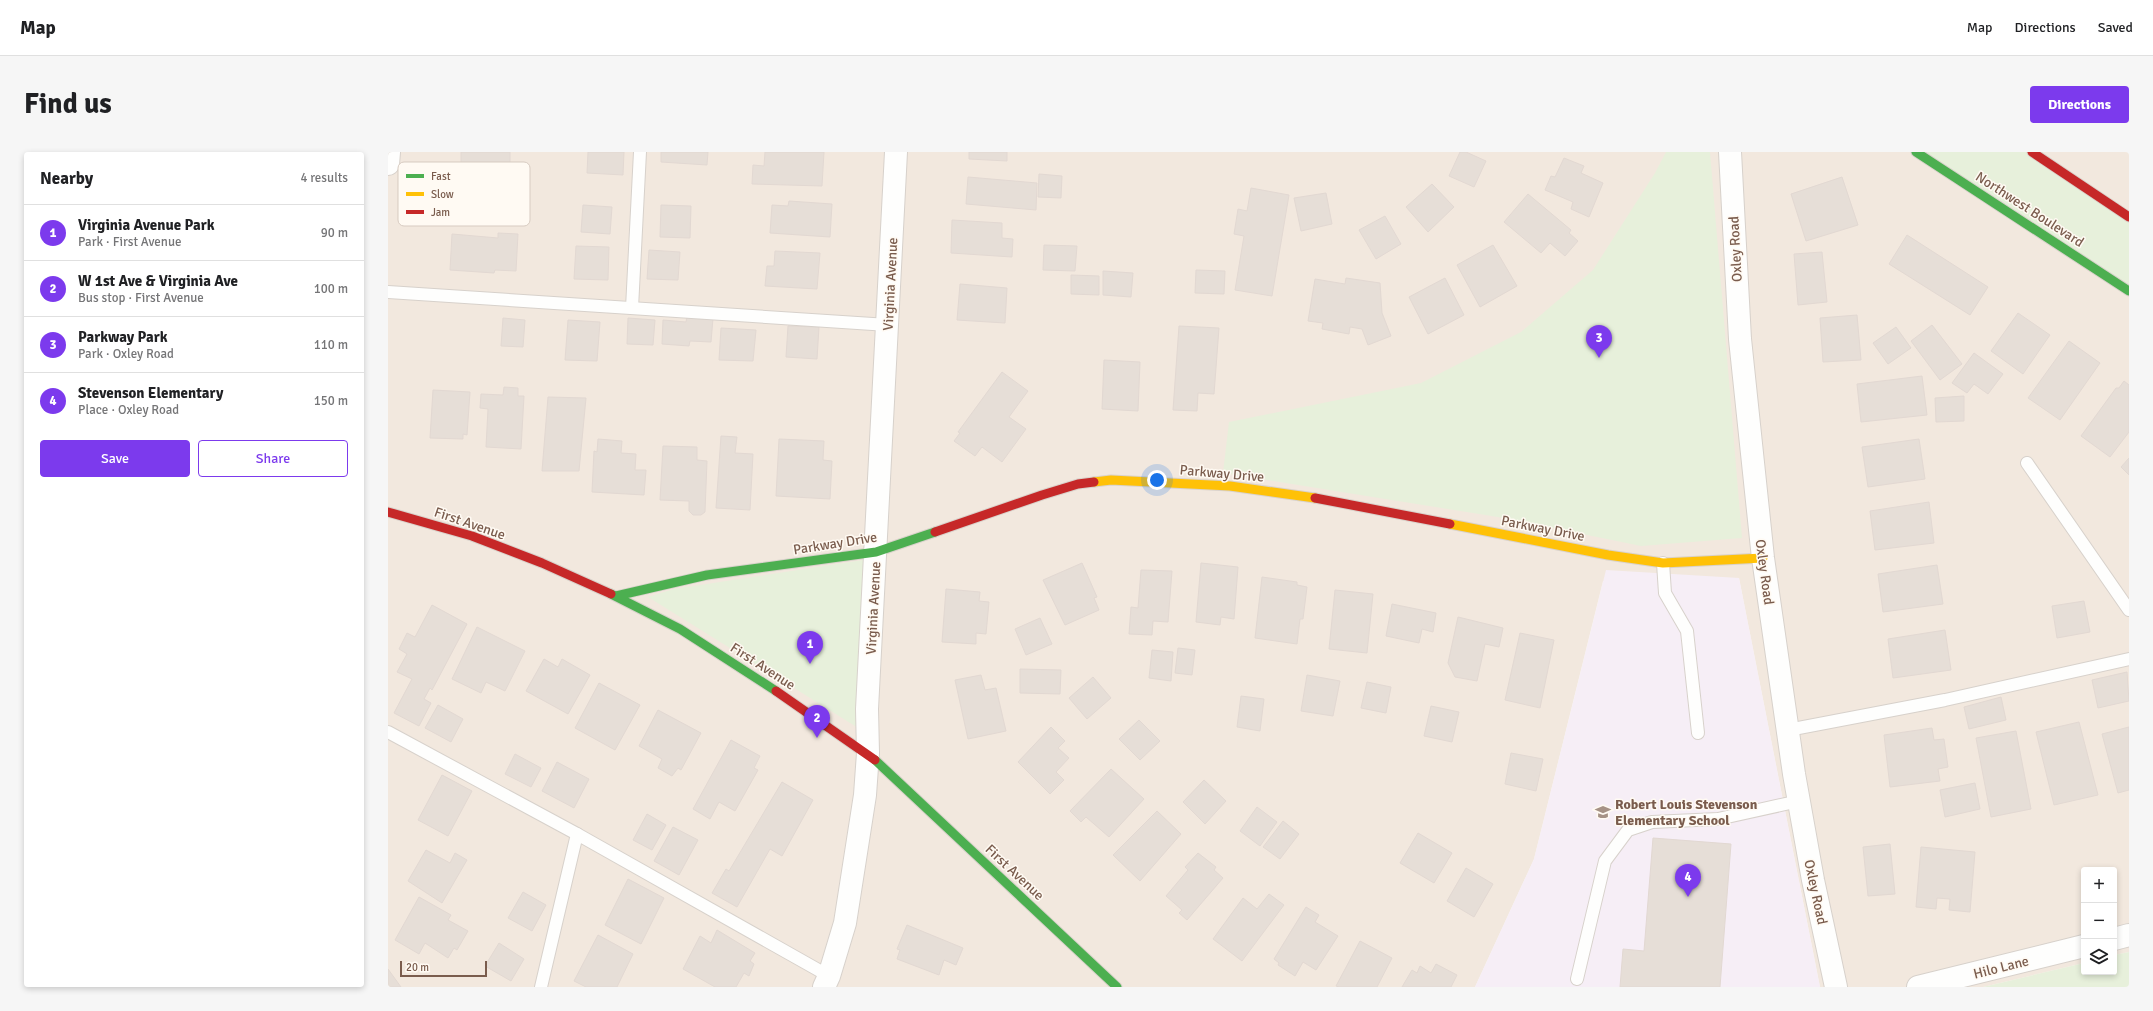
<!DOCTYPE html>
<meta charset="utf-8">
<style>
body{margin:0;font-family:Signika,sans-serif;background:#f6f6f6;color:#202124}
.controls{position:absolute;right:12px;bottom:12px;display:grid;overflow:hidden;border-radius:4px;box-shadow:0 2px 6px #0003}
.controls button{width:36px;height:36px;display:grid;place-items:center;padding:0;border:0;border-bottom:1px solid #e0e0e0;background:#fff;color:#202124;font:20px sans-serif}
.scale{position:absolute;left:12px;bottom:10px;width:87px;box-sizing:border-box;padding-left:4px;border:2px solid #7a5c4d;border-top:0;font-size:11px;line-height:14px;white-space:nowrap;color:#7a5c4d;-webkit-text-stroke:3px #fffaf3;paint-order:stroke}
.you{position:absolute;left:769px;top:328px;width:14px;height:14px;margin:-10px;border:3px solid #fff;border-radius:50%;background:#1a73e8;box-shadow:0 0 0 6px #1a73e833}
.badge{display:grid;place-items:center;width:26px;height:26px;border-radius:50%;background:#7c3aed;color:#fff;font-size:13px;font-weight:700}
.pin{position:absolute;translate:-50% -33px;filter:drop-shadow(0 1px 2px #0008)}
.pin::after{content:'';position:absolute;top:21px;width:14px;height:12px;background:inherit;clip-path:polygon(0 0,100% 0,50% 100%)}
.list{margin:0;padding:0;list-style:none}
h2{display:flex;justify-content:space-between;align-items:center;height:52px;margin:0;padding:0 16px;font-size:17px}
h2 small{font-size:13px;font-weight:400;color:#757577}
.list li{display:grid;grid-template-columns:26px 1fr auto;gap:12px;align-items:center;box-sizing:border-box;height:56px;padding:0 16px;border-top:1px solid #e0e0e0}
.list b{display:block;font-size:15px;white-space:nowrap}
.list p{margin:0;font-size:13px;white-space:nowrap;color:#757577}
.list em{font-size:13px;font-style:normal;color:#757577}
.actions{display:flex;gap:8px;padding:12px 16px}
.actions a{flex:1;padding:9px 0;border:1px solid #7c3aed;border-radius:4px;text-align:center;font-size:14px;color:#7c3aed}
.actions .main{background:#7c3aed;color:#fff}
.icon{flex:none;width:22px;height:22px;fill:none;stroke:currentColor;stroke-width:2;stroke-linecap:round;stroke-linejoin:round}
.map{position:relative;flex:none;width:1741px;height:835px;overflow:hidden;border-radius:4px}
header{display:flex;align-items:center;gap:24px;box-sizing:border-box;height:56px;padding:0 20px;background:#fff;border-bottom:1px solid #e0e0e0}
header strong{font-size:19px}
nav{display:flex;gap:22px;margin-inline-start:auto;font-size:14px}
.intro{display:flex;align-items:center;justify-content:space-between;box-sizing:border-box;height:96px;padding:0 24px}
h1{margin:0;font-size:28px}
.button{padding:10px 18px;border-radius:4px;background:#7c3aed;color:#fff;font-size:14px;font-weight:700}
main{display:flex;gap:24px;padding:0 24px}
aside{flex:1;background:#fff;border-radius:4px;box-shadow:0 2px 6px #0003}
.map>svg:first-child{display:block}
.residential{fill:#f2e8de}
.education{fill:#f6eef6}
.green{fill:#e7f0db}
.building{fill:#e6ded7;stroke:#e2d8d2}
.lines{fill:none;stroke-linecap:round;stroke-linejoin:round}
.lane-casing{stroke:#d7d1cb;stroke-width:14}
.street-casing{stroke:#d7d1cb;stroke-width:24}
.fast-casing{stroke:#d9d2cb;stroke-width:11}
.slow-casing{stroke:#d9d2cb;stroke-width:11}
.jam-casing{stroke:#d9d2cb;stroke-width:11}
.lane{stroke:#fefefd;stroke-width:12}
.street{stroke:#fefefd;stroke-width:22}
.fast{stroke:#4caf50;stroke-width:9}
.slow{stroke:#ffc107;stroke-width:9}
.jam{stroke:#c62828;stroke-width:9}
.labels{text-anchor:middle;stroke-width:3;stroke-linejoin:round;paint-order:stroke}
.street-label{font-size:14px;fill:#7a5c4d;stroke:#fffaf3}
.poi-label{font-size:14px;font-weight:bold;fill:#7a5c4d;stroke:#fffaf3;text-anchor:start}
.key{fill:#fffaf3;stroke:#d7cbc1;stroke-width:1}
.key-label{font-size:11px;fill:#7a5c4d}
</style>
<header>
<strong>Map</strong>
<nav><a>Map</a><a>Directions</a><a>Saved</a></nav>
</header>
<div class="intro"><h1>Find us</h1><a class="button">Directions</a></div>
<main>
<aside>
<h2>Nearby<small>4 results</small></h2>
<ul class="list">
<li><span class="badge">1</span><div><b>Virginia Avenue Park</b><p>Park · First Avenue</p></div><em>90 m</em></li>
<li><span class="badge">2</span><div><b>W 1st Ave &amp; Virginia Ave</b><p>Bus stop · First Avenue</p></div><em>100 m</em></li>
<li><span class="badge">3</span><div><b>Parkway Park</b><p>Park · Oxley Road</p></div><em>110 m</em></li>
<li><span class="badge">4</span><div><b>Stevenson Elementary</b><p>Place · Oxley Road</p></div><em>150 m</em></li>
</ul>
<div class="actions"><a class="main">Save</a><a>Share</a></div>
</aside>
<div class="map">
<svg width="1741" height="835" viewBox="0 0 1741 835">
<rect width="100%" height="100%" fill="#f9f5f0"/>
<path class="residential" d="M 0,0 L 1741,0 L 1741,800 L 1726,803 L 1726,718 L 1696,718 L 1696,811 L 1595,835 L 1432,835 L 1351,426 L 1215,429 L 1146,707 L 1087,835 L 0,835 Z"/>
<path class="education" d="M 1218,418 L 1351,426 L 1432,835 L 1087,835 L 1146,707 Z"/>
<g class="green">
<path d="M 1278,0 L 1322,0 L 1354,386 L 1253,394 L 1116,366 L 835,321 L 841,270 L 1033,231 L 1133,180 L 1205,118 L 1267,21 Z"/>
<path d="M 1528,0 L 1644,0 L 1741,65 L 1741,139 Z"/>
<path d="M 482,407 L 475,579 L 260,445 L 286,437 Z"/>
<path d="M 1741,800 L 1741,835 L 1595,835 L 1696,811 L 1696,820 L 1726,820 L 1726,803 Z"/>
</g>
<g class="building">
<path d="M 73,0 L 122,0 L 122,14 L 110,13 L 110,16 L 93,16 L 92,23 L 73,22 Z"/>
<path d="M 200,0 L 236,0 L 235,23 L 199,21 Z"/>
<path d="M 273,0 L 320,0 L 319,13 L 273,10 Z"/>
<path d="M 377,0 L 436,0 L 434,34 L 364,32 L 365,13 L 376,14 Z"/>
<path d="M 581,0 L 619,0 L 619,9 L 581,7 Z"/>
<path d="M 1072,0 L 1078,0 L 1098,9 L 1086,35 L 1061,24 Z"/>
<path d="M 1176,6 L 1196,14 L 1193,21 L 1215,31 L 1201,65 L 1183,57 L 1185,50 L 1157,38 L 1163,24 L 1167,25 Z"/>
<path d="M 651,22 L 674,24 L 673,46 L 650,45 Z"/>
<path d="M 580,25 L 649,31 L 648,58 L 578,52 Z"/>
<path d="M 1454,25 L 1470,73 L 1418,89 L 1403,42 Z"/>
<path d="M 1044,32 L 1066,55 L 1040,80 L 1018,55 Z"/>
<path d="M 863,36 L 901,43 L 884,144 L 847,138 L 856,84 L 846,82 L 850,57 L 859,59 Z"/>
<path d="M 938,41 L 944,72 L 913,79 L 906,46 Z"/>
<path d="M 1140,42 L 1183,78 L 1181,81 L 1190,89 L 1177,104 L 1162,91 L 1153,101 L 1116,70 Z"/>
<path d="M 401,49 L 444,52 L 442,85 L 382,81 L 384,53 L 400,54 Z"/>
<path d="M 195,53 L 224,55 L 222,82 L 193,80 Z"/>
<path d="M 273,53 L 303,54 L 302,86 L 272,85 Z"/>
<path d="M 997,64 L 1013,92 L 988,107 L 971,78 Z"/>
<path d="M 564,68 L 614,71 L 614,86 L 625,87 L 624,105 L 563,101 Z"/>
<path d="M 110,81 L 130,82 L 128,119 L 107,118 L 106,121 L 62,118 L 64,82 L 110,86 Z"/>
<path d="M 1519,83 L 1600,135 L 1582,163 L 1501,112 Z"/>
<path d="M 656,93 L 689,94 L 687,119 L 655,118 Z"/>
<path d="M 1105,93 L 1129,134 L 1092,155 L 1069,113 Z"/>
<path d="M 188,94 L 221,95 L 220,128 L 186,127 Z"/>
<path d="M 261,98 L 292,100 L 290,128 L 259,127 Z"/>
<path d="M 387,99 L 432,101 L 429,137 L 377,134 L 379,114 L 386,114 Z"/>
<path d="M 1434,100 L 1439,150 L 1410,153 L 1406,102 Z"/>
<path d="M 808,118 L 837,119 L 836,142 L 807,141 Z"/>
<path d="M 715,119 L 745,121 L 743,145 L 715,143 Z"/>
<path d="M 683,123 L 711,124 L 711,143 L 683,142 Z"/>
<path d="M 958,126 L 992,131 L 994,161 L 1003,184 L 980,193 L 974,177 L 962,175 L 961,182 L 934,177 L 935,171 L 920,169 L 927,127 L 957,132 Z"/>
<path d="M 1057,126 L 1076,163 L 1040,182 L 1021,145 Z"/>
<path d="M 572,132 L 619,136 L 617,171 L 569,168 Z"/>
<path d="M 1630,161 L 1662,183 L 1635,222 L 1603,199 Z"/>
<path d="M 1469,163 L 1473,208 L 1435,210 L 1432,166 Z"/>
<path d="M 299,164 L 325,166 L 323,190 L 302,189 L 301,194 L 274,192 L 275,168 L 298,170 Z"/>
<path d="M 115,166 L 137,168 L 135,195 L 113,194 Z"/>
<path d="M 240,166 L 267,168 L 265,193 L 239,192 Z"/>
<path d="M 180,168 L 212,170 L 209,209 L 177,208 Z"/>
<path d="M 1544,173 L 1574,212 L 1552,228 L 1523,189 Z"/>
<path d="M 400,174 L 431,175 L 429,207 L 398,205 Z"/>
<path d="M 791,174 L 831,176 L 826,242 L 810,241 L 809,259 L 785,258 Z"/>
<path d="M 1508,175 L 1523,196 L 1500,212 L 1485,191 Z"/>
<path d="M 333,176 L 368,178 L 365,209 L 331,208 Z"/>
<path d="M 1681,189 L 1712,211 L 1672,268 L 1640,246 Z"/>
<path d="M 1586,201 L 1615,222 L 1600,242 L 1586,232 L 1579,241 L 1564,231 Z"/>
<path d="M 716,208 L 752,210 L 750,259 L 714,257 Z"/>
<path d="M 614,220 L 640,239 L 621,265 L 638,277 L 614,310 L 594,295 L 587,304 L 566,289 L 572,281 L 570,280 Z"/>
<path d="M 1534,224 L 1539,263 L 1473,270 L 1469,232 Z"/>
<path d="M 1736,229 L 1741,233 L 1741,280 L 1722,305 L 1693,284 L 1728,236 L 1731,236 Z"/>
<path d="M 116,235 L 130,236 L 130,244 L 136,244 L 133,297 L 98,295 L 100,257 L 92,256 L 93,242 L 115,243 Z"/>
<path d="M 45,238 L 82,240 L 79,283 L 75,282 L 75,287 L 42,286 Z"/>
<path d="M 1576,244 L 1576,269 L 1548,270 L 1547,246 Z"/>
<path d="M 160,245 L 198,246 L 191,319 L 154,319 Z"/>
<path d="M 333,284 L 349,285 L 347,301 L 365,302 L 362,358 L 328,356 Z"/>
<path d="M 210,287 L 234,289 L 233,301 L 248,302 L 247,318 L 258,318 L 256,343 L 204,340 L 206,299 L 209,300 Z"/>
<path d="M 391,287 L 436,289 L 435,308 L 444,309 L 442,347 L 388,344 Z"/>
<path d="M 1531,287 L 1537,327 L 1480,335 L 1474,295 Z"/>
<path d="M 275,294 L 309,295 L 309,308 L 319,309 L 317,360 L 313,363 L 305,363 L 301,359 L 301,349 L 272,348 Z"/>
<path d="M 1741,306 L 1741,323 L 1733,315 Z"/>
<path d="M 1541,350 L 1546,391 L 1487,398 L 1482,359 Z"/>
<path d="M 694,411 L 709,445 L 706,446 L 711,458 L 677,473 L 655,428 Z"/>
<path d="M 813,411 L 850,415 L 846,467 L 833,465 L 832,473 L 808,470 Z"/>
<path d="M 1549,413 L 1555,452 L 1495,460 L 1490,422 Z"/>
<path d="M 753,418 L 784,419 L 780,470 L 765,469 L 764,483 L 741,482 L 743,455 L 750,456 Z"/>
<path d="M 874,425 L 909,430 L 909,433 L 919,435 L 915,467 L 912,467 L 909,492 L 867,486 Z"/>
<path d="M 558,437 L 592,440 L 591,449 L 601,450 L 598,482 L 588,481 L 588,492 L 554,490 Z"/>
<path d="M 947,438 L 985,442 L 979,501 L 941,497 Z"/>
<path d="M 1696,449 L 1702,480 L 1669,486 L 1664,454 Z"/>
<path d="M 1004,452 L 1048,461 L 1045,480 L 1034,477 L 1031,491 L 998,484 Z"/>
<path d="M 44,453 L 79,472 L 44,538 L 42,536 L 36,547 L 43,551 L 31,574 L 6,561 L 24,527 L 9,520 L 19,502 L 11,497 L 19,481 L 27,485 Z"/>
<path d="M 1070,465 L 1115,476 L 1111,495 L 1097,492 L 1089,529 L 1067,525 L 1060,511 Z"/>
<path d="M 652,466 L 664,492 L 638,503 L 627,477 Z"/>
<path d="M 89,475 L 137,499 L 117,539 L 98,530 L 93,541 L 64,527 Z"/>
<path d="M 1557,478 L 1563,518 L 1505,526 L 1500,487 Z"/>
<path d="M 1132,481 L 1166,488 L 1152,556 L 1117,548 Z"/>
<path d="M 790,496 L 807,498 L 804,523 L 787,521 Z"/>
<path d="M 764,498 L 785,500 L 783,529 L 761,526 Z"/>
<path d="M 156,507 L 170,515 L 174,507 L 202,523 L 180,562 L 138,539 Z"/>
<path d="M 632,517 L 673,518 L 672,542 L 632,541 Z"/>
<path d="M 1739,520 L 1741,549 L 1710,556 L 1704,528 Z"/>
<path d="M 593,523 L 597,538 L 608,536 L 618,579 L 580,587 L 567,528 Z"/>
<path d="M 919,523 L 952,529 L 945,564 L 913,559 Z"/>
<path d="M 705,525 L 723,546 L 699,567 L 681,546 Z"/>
<path d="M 979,530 L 1003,535 L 998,561 L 973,556 Z"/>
<path d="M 211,531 L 252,553 L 227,598 L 187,576 Z"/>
<path d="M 853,544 L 876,547 L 872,579 L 849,575 Z"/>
<path d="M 1613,545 L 1618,568 L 1581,577 L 1576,555 Z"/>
<path d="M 50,553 L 75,567 L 63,590 L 37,576 Z"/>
<path d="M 1043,554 L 1071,560 L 1064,590 L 1036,584 Z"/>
<path d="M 270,558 L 313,581 L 293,618 L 290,616 L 284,624 L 270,616 L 274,607 L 251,594 Z"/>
<path d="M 751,568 L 772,589 L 752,608 L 731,587 Z"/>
<path d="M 1691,570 L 1710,643 L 1666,653 L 1648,580 Z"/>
<path d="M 663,575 L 677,589 L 670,596 L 681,606 L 668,620 L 676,628 L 662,642 L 630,610 Z"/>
<path d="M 1741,575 L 1741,638 L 1730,641 L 1714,582 Z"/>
<path d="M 1544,576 L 1546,588 L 1556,587 L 1560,615 L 1550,617 L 1552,629 L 1502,635 L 1496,583 Z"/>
<path d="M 1628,579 L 1643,657 L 1603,665 L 1588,586 Z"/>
<path d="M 343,588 L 372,604 L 366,616 L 370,618 L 347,659 L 331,650 L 322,667 L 305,657 Z"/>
<path d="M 1123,601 L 1155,607 L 1148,639 L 1117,632 Z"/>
<path d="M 127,602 L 153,616 L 143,635 L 117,622 Z"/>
<path d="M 169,610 L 201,627 L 186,656 L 154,639 Z"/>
<path d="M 723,617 L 756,647 L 721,685 L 698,665 L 693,670 L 682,659 Z"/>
<path d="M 54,623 L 84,639 L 60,684 L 30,668 Z"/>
<path d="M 816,628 L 838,649 L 817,672 L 795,650 Z"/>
<path d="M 394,630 L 425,648 L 394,704 L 382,697 L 349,755 L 324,741 L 338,717 L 341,719 Z"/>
<path d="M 1587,631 L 1592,657 L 1557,665 L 1552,638 Z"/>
<path d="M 869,655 L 889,670 L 872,694 L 852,679 Z"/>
<path d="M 769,659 L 793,682 L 752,729 L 725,703 Z"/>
<path d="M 259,662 L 278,673 L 264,698 L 245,688 Z"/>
<path d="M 895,669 L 911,682 L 892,707 L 875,695 Z"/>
<path d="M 285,675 L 310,688 L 291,723 L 266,709 Z"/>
<path d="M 1030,681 L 1064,701 L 1046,731 L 1012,711 Z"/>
<path d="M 1265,686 L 1343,692 L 1332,835 L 1232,835 L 1235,797 L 1256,799 Z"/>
<path d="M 1502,692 L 1507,742 L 1480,744 L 1475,695 Z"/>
<path d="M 1533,695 L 1587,700 L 1582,760 L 1561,758 L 1562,747 L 1549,746 L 1548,757 L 1528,755 Z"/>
<path d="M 38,698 L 62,711 L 67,701 L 79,708 L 54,751 L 20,729 Z"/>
<path d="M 810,701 L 828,715 L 826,718 L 835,726 L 799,768 L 791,761 L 794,758 L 778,744 L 800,718 L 797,715 Z"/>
<path d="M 1078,716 L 1105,732 L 1086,765 L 1059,749 Z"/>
<path d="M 240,727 L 276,746 L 253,792 L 217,773 Z"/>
<path d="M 135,740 L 158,753 L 144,779 L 120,766 Z"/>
<path d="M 881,742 L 896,753 L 854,809 L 825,787 L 855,746 L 869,757 Z"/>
<path d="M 31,745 L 63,763 L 60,768 L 80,779 L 69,798 L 66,796 L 60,806 L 37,791 L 31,802 L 7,788 Z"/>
<path d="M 918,755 L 931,763 L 927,770 L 950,784 L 928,818 L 915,810 L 907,824 L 890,813 L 891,811 L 886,807 Z"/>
<path d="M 519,773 L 575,796 L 568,813 L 556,808 L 551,823 L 509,807 L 512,798 L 509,797 Z"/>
<path d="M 329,778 L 367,801 L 362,809 L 366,812 L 361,824 L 356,821 L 348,835 L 327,835 L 295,817 L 312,784 L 323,791 Z"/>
<path d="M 210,783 L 245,802 L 229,835 L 198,835 L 186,829 Z"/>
<path d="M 972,789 L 1004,806 L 989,835 L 951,835 L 948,834 Z"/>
<path d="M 111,791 L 136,807 L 123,829 L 97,814 Z"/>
<path d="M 1048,812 L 1069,823 L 1063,835 L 1014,835 L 1024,818 L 1029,821 L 1032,814 L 1043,821 Z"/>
<path d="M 0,817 L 13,835 L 0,835 Z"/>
</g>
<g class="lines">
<defs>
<g id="lane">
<path d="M 0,140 L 500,173"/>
<path d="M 244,156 L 252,0"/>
<path d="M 1639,311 L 1741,458"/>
<path d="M 1275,411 L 1277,441 L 1299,479 L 1310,581"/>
<path d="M 1400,578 L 1557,548 L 1741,507"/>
<path d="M 0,580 L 189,682 L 153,835"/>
<path d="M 189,682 L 441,824"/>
<path d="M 1189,827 L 1217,709 L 1240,678 L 1264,670 L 1330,667 L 1411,649"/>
</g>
<g id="street">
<path d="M 1342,0 L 1352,187 L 1375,406 L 1406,622 L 1425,728 L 1448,835"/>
<path d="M 0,12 L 1,0"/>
<path d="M 1726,787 L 1741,783"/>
<path d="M 436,835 L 441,824 L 457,771 L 477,643 L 480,601 L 479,557 L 508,0"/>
<path d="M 1530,835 L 1696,794"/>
</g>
<g id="fast">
<path d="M 1528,0 L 1741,139"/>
<path d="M 223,442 L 292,477 L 388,539"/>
<path d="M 228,444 L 319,423 L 488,400 L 547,380"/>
<path d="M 487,608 L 729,835"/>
</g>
<g id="slow">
<path d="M 706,330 L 723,328 L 842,334 L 927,346"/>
<path d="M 1062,372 L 1220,403 L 1275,411 L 1375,406"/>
</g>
<g id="jam">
<path d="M 1644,0 L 1741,65"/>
<path d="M 927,346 L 1062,372"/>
<path d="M 0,360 L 84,384 L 154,411 L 223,442"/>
<path d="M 547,380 L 654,343 L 690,332 L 706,330"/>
<path d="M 388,539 L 487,608"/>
</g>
</defs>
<use href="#lane" class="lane-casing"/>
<use href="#street" class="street-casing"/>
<use href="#fast" class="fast-casing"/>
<use href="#slow" class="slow-casing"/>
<use href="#jam" class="jam-casing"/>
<use href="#lane" class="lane"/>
<use href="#street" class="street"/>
<use href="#fast" class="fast"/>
<use href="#slow" class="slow"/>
<use href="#jam" class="jam"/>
</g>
<defs>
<symbol id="school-bare" viewBox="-9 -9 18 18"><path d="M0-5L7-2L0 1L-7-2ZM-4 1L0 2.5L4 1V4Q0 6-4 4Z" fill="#a69286" stroke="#fffaf3" stroke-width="2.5" paint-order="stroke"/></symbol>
</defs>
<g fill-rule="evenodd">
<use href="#school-bare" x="1204" y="649" width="22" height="22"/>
</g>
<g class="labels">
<g class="street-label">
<text transform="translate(1642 57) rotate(33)" y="5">Northwest Boulevard</text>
<text transform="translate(1347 97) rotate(-93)" y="5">Oxley Road</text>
<text transform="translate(502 132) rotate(-87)" y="5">Virginia Avenue</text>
<text transform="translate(834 321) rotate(5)" y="5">Parkway Drive</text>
<text transform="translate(82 371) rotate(19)" y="5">First Avenue</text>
<text transform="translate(1155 376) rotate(11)" y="5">Parkway Drive</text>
<text transform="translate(447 391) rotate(-9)" y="5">Parkway Drive</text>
<text transform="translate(1377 420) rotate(82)" y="5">Oxley Road</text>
<text transform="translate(485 456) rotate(-87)" y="5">Virginia Avenue</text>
<text transform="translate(375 514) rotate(33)" y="5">First Avenue</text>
<text transform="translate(627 720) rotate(43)" y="5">First Avenue</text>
<text transform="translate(1428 740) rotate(78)" y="5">Oxley Road</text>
<text transform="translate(1613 815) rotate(-14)" y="5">Hilo Lane</text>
</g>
<g class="poi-label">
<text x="1227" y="657">Robert Louis Stevenson<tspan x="1227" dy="16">Elementary School</tspan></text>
</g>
</g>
<rect x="10" y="10" width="132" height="64" rx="6" class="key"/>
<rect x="18" y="22" width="18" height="4" fill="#4caf50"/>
<rect x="18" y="40" width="18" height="4" fill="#ffc107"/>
<rect x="18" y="58" width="18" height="4" fill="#c62828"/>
<g class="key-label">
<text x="43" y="28">Fast</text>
<text x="43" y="46">Slow</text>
<text x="43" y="64">Jam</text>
</g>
</svg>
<div class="controls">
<button>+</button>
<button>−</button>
<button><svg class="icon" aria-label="layers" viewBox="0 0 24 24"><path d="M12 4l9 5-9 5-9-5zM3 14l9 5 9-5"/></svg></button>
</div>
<div class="scale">20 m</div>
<div class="you"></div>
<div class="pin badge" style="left:422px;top:512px">1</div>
<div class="pin badge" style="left:429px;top:586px">2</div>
<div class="pin badge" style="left:1211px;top:206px">3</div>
<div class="pin badge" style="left:1300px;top:745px">4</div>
</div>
</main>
